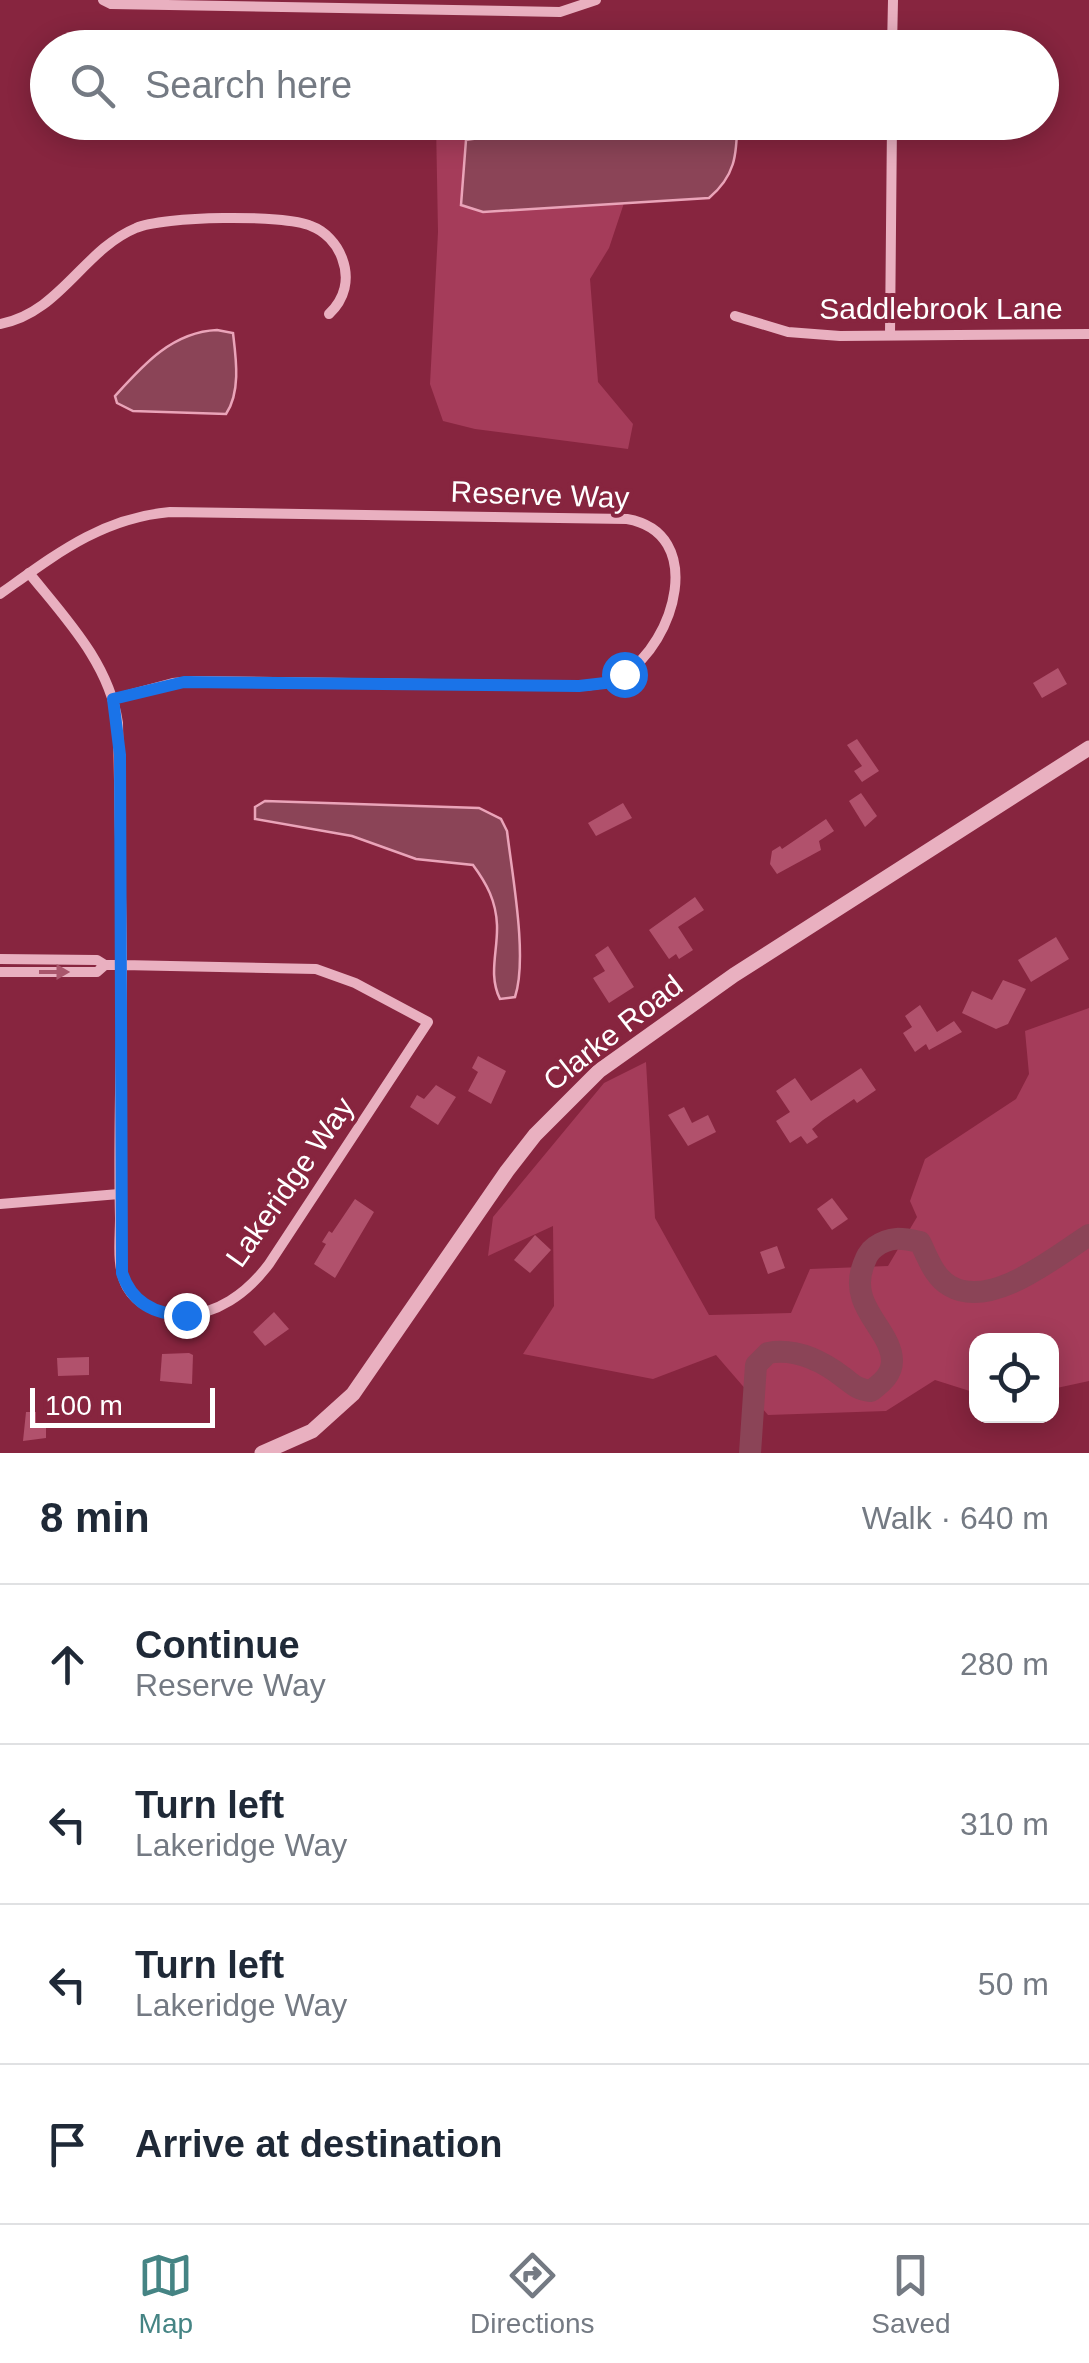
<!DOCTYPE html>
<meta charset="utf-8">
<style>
body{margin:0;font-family:Arial,sans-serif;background:#f6f6f7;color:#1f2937}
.controls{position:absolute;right:30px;bottom:30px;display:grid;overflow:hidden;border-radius:20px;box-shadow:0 5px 25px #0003}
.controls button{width:90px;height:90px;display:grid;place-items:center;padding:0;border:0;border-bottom:2px solid #e0e1e3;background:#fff;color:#1f2937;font:50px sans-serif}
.scale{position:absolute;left:30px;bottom:25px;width:185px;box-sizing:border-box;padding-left:10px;border:5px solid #fff;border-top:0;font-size:28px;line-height:35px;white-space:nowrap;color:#fff;-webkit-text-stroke:8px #87253f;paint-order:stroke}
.stop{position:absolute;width:30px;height:30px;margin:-22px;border:8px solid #1a73e8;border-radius:50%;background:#fff}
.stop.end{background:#1a73e8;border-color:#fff;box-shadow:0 2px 10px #0008}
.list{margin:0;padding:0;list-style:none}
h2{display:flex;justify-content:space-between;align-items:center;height:130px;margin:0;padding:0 40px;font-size:42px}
h2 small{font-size:32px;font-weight:400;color:#747a83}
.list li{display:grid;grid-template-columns:65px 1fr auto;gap:30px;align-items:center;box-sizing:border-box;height:160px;padding:0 40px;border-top:2px solid #e0e1e3}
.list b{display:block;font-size:38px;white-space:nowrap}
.list p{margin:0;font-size:32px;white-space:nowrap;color:#747a83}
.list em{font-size:32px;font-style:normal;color:#747a83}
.icon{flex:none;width:55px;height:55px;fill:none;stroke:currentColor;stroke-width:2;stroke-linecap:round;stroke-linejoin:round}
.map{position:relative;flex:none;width:1089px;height:1453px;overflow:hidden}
.search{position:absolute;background:#fff;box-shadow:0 5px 25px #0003;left:30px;right:30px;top:30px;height:110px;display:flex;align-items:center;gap:25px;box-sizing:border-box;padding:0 35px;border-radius:55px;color:#747a83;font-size:38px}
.sheet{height:770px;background:#fff}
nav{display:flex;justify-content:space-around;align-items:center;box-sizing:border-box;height:140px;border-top:2px solid #e0e1e3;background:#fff;font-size:28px;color:#747a83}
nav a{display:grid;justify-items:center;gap:5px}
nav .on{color:#458484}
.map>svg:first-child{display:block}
.green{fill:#a53c5a}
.water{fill:#8b4457;stroke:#eaa4b9;stroke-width:2.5}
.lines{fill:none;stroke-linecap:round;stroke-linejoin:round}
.river{stroke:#8b4457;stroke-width:22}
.building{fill:#b1516c}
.minor{stroke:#e9b0c0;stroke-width:10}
.tertiary{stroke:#e9b0c0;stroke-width:15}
.oneway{fill:#a9566c}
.route{stroke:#1a73e8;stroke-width:12}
.labels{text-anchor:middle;stroke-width:8;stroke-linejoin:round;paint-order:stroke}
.street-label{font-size:30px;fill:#fff;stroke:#87253f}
</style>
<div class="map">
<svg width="1089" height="1453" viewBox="0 0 1089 1453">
<rect width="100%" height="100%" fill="#87253f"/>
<g class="green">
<path d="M 436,123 L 459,123 L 466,140 L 461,205 L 483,212 L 624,203 L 609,248 L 590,279 L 598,382 L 633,424 L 628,449 L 475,429 L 443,421 L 430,384 L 438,232 Z"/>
<path d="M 1089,1008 L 1089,1381 L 1052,1389 L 1052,1340 L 976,1340 L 976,1393 L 935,1380 L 886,1411 L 768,1415 L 716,1355 L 653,1379 L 523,1354 L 554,1306 L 553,1226 L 488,1256 L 493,1217 L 604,1083 L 646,1062 L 655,1218 L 709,1315 L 791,1313 L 810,1269 L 888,1266 L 917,1217 L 910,1201 L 925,1159 L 1016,1099 L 1029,1074 L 1025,1031 Z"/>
</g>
<g class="water">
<path d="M 585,122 L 737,123 C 737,155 735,176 709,198 L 483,212 L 461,205 L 466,140 Z"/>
<path d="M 217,330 L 233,333 C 236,358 241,392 226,414 L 133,411 L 117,403 L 115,396 C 143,365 172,332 217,330 Z"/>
<path d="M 265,801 L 479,808 L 501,819 L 507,831 C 512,874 528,958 515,997 L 500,999 C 488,975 498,951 497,925 C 496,901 487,884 473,865 L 416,859 L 352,836 L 255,819 L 255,807 Z"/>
</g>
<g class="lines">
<path class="river" d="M 750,1453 L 756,1365 L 768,1353 C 795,1348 822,1361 843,1377 C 854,1385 856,1389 871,1391 C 881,1383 892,1375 892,1361 C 892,1330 848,1307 863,1266 C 866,1258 868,1252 875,1247 C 890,1236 902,1238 920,1242 C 928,1258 934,1277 950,1286 C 991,1310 1055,1257 1089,1235"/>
</g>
<g class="building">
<path d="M 1058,668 L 1067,684 L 1042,698 L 1033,683 Z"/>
<path d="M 857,739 L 879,771 L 862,782 L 854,771 L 862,766 L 847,745 Z"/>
<path d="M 861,793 L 877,816 L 865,827 L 849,801 Z"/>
<path d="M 623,803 L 632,818 L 596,836 L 588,823 Z"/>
<path d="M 826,819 L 834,831 L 819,841 L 821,850 L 777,874 L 770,864 L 772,851 L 780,846 L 782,849 Z"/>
<path d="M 695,897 L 704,910 L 678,927 L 693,950 L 679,959 L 676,954 L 669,959 L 649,930 Z"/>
<path d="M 1056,937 L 1069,959 L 1031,982 L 1018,960 Z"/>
<path d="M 608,946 L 634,987 L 609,1003 L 593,978 L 605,971 L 595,955 Z"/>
<path d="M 1003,980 L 1026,989 L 1008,1024 L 996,1029 L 962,1013 L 972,991 L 992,1000 Z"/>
<path d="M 920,1005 L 937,1032 L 954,1021 L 962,1032 L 929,1050 L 926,1044 L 915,1052 L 903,1033 L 912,1027 L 905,1016 Z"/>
<path d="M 478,1056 L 506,1071 L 491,1104 L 468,1091 L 478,1072 L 472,1068 Z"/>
<path d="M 861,1068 L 876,1090 L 857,1103 L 854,1099 L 823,1120 L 812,1129 L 818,1137 L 807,1144 L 801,1136 L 790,1143 L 776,1121 L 790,1112 L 776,1091 L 795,1078 L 811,1101 Z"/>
<path d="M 436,1085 L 456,1097 L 438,1125 L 410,1107 L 417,1095 L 424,1099 Z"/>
<path d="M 684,1107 L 692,1123 L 708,1115 L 716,1132 L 688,1146 L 668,1115 Z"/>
<path d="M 832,1198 L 848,1219 L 832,1230 L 817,1209 Z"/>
<path d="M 355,1199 L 374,1212 L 335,1278 L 314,1264 L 326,1244 L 322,1242 L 329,1231 L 332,1233 Z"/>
<path d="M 535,1235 L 551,1250 L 530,1273 L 514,1260 Z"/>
<path d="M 777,1246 L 785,1268 L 768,1274 L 760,1252 Z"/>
<path d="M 274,1312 L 289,1329 L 265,1346 L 253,1332 Z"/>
<path d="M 189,1353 L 193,1355 L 192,1384 L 160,1381 L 162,1354 Z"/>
<path d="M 89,1357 L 89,1375 L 58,1376 L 57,1358 Z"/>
<path d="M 26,1412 L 36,1412 L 36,1426 L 46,1426 L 46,1438 L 23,1441 Z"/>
</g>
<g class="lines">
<g class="minor">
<path d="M 103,0 L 111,4 L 560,12 L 596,0"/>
<path d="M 892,48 L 893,0"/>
<path d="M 735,316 L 788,332 L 840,336 L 1089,334"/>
<path d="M 0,324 C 60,313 83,250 136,228 C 162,216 284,214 311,226 C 325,231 337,244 342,258 C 350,279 345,299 329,314"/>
<path d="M 890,335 L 892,122"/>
<path d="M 0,594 C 55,555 101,518 170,512 L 627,519 C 707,533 675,643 624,674 C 611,683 595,686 579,686 L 194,681 L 173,683 L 113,699"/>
<path d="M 0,959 L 97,960 L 105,965 L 122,965 L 316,969 L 355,983 L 428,1022 L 269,1264 C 248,1292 216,1317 178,1315 C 158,1314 137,1305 127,1287 C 116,1267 120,1240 120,1218 C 118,1138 121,1058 122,978 L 122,954 L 118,723 C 109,663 66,619 29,573"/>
<path d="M 0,972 L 97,972 L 105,965"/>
<path d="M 0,1204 L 119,1194"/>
</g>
<path class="tertiary" d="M 262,1453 L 312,1431 L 353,1394 L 507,1171 L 535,1135 L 599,1071 L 734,975 L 1089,748"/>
</g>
<defs><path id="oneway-solid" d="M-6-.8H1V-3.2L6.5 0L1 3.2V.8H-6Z" transform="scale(2.5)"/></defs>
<use class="oneway" href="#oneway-solid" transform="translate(54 972)"/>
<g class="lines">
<path class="route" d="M 186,1315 C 155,1315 132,1303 122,1273 L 120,755 L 113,699 L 184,682 L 579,686 L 605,683 L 624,674"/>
</g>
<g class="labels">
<g class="street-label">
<text x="941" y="319">Saddlebrook Lane</text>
<text transform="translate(540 495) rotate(2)" y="10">Reserve Way</text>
<text transform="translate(613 1033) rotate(-38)" y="10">Clarke Road</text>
<text transform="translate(290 1182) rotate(-55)" y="10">Lakeridge Way</text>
</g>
</g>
</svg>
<div class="controls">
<button><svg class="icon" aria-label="locate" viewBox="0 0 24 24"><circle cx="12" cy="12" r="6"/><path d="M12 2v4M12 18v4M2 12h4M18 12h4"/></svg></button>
</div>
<div class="scale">100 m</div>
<div class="stop" style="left:624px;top:674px"></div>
<div class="stop end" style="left:186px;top:1315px"></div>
<div class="search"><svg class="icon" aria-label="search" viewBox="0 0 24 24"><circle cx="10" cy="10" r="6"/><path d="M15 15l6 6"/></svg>Search here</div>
</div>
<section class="sheet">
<h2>8 min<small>Walk · 640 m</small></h2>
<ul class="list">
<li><svg class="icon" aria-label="ahead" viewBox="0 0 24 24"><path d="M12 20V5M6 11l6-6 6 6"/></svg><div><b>Continue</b><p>Reserve Way</p></div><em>280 m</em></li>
<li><svg class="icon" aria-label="left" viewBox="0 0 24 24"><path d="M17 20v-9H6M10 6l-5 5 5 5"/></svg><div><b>Turn left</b><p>Lakeridge Way</p></div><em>310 m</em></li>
<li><svg class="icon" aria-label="left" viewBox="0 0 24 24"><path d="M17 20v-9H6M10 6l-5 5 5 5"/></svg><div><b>Turn left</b><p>Lakeridge Way</p></div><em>50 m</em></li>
<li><svg class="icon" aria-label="arrive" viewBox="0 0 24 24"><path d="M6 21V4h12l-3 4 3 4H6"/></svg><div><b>Arrive at destination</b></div></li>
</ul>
</section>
<nav>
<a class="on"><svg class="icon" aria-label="map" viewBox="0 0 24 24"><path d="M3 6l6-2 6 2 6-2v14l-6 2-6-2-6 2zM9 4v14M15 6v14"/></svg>Map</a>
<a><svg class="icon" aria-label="directions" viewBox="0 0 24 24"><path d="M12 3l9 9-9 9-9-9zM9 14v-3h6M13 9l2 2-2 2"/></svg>Directions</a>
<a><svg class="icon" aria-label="saved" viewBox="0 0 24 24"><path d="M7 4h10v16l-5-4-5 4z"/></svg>Saved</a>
</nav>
